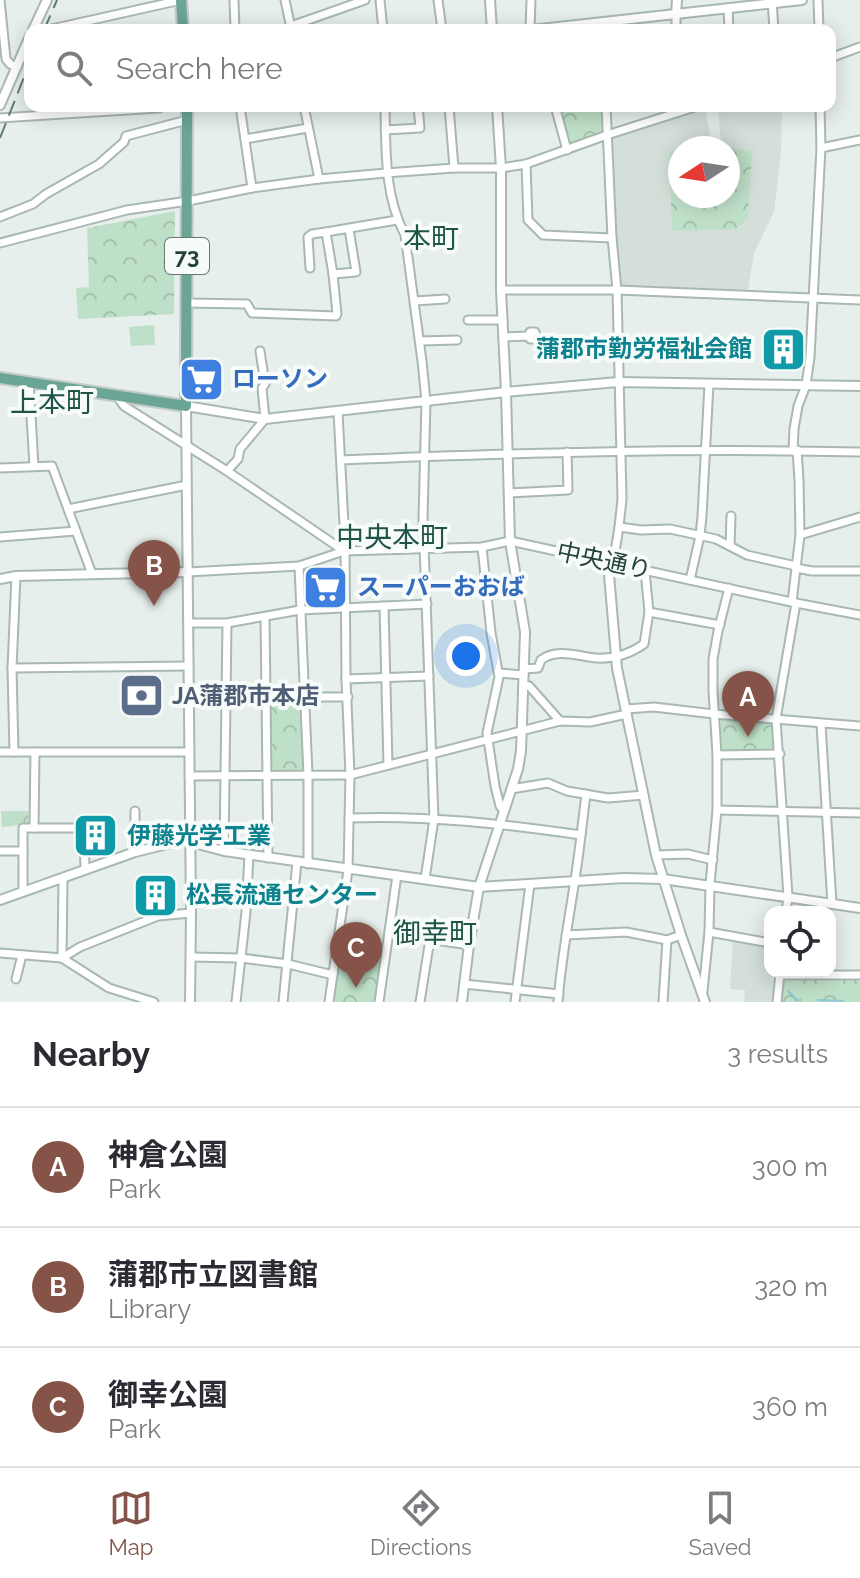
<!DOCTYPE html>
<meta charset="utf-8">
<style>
body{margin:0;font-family:Raleway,"Noto Sans JP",sans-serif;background:#f7f7f7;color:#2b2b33}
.controls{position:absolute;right:24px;bottom:24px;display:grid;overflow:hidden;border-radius:16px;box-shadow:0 4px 20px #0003}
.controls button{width:72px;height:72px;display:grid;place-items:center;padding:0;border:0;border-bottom:2px solid #e1e1e2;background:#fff;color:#2b2b33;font:40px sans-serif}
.compass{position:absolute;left:668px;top:136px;width:72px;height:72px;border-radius:50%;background:#fff;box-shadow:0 4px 20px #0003;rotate:258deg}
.you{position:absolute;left:466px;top:656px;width:28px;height:28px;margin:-20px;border:6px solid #fff;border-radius:50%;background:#1a73e8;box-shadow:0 0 0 12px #1a73e833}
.badge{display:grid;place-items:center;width:52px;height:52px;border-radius:50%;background:#855347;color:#fff;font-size:26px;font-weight:700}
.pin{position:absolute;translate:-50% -66px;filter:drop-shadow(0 2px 4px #0008)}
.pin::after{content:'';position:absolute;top:42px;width:28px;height:24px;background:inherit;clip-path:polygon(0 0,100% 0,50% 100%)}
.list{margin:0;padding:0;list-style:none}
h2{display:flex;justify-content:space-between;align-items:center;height:104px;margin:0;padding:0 32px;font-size:34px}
h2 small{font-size:26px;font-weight:400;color:#7c7c81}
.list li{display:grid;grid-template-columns:52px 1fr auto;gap:24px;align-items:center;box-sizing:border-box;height:120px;padding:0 32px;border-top:2px solid #e1e1e2}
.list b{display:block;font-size:30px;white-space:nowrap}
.list p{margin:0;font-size:26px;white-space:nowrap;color:#7c7c81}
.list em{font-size:26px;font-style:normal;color:#7c7c81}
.icon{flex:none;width:44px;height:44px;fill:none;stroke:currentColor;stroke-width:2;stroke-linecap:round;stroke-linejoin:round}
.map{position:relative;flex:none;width:860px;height:1002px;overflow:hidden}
.search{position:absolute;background:#fff;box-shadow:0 4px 20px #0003;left:24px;right:24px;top:24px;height:88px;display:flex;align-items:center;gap:20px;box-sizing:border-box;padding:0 28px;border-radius:16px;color:#7c7c81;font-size:30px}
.sheet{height:464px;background:#fff}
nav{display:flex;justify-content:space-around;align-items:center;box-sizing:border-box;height:112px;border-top:2px solid #e1e1e2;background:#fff;font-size:22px;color:#7c7c81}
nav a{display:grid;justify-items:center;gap:4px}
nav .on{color:#855347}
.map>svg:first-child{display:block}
.built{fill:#d4dfda;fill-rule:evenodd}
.forest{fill:url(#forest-crowns)}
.garden{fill:#bfe0c8}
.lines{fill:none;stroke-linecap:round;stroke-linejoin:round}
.stream{stroke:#8ec9d4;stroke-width:2}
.minor-casing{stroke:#a8b8b2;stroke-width:11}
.tertiary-casing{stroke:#a8b8b2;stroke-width:12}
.primary-casing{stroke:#c2cac8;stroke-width:14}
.minor{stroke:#fff;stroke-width:7}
.tertiary{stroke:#fff;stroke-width:8}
.primary{stroke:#6aa596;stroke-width:10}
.rail{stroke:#5f7d75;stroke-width:2;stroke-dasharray:16 8;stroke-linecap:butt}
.labels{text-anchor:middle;stroke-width:8;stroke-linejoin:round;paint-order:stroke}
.shield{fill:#f7fbf9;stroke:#637a73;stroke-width:2}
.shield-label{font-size:22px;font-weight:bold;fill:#24423a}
.culture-label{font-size:24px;font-weight:bold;fill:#0d838f;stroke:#f7fbf9;text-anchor:start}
.shop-label{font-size:24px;font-weight:bold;fill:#366cbe;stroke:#f7fbf9;text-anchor:start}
.street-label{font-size:24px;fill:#24423a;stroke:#f7fbf9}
.service-label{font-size:24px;font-weight:bold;fill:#4e5e75;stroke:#f7fbf9;text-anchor:start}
.quarter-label{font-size:28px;fill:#1f5548;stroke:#f7fbf9}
</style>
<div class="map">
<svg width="860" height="1002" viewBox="0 0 860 1002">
<defs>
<pattern id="forest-crowns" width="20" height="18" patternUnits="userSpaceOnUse" patternTransform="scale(2)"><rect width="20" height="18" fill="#bfe0c8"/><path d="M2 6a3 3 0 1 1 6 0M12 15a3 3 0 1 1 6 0" fill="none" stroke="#a4c1ad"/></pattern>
</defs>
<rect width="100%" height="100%" fill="#e6efeb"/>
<g class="built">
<path d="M 697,106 L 705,106 L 711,142 L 721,144 L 718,106 L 782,106 L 781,152 L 774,212 L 754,253 L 747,296 L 617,290 L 607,135 ZM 680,148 L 728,148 L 728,196 L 680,196 Z"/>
<path d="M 733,939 L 770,947 L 770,972 L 774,972 L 773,1002 L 744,1002 L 745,990 L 730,989 Z"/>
</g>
<g class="forest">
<path d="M 558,106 L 601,106 L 602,136 L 569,148 Z"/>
<path d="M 711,143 L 752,152 L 748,218 L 736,229 L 672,231 L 669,152 L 680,150 L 680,196 L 728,196 L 728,148 L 687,148 Z"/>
<path d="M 175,211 L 174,314 L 78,319 L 76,288 L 89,287 L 87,228 Z"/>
<path d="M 272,700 L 298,700 L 300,702 L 303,770 L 301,772 L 273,772 L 271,771 L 270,703 Z"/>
<path d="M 721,719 L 773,723 L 776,749 L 774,751 L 722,752 L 720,750 Z"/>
<path d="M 1,811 L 28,811 L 29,824 L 2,827 Z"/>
<path d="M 336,951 L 386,953 L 379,1002 L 329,1002 Z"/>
<path d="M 784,979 L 860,979 L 860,1002 L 781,1002 Z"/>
</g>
<path class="garden" d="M 154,325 L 155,345 L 131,346 L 129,327 Z"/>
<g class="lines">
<g class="stream">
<path d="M 788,991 L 797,1000 L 801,1000"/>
<path d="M 818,1000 L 843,1001"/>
</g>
<defs>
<g id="minor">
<path d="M 0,0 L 6,59 L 10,64 L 17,67"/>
<path d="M 234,0 L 235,30"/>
<path d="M 285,0 L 291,28"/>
<path d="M 380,0 L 383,30"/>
<path d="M 438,0 L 442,30"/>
<path d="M 772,0 L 774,30"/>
<path d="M 818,0 L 819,30"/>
<path d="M 728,8 L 729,30"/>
<path d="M 676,14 L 676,30"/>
<path d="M 291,26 L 365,0"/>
<path d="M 47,30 L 181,0"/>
<path d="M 530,30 L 531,0"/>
<path d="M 830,58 L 860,47"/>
<path d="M 240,106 L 252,188"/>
<path d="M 304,106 L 319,179"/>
<path d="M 385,106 C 386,150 384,195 405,235 L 422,361 L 426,401 L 423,518 L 434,819 L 425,879"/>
<path d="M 449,106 L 454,168"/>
<path d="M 555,106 L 567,150"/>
<path d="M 606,106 L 612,238 L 617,290 L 622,499 L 619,527 L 613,564"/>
<path d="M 0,118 L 159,108 L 163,106"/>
<path d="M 385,130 L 420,128 L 418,106"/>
<path d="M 245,139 L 308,128"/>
<path d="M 821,148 L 860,140"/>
<path d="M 526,164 L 528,220 L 543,235 L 612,238"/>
<path d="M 0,217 L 33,204 L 46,194 L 99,164 L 124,142 L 126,136 L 187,120"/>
<path d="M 0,243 L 127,210 L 188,201 L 252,188 L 319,179 L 386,173 L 454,168 L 501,168 L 526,164 L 607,135 L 698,106"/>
<path d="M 310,268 L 308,237 L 312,234 L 326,232"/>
<path d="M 333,274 L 356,272 L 349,229"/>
<path d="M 501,290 L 617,290 L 860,300"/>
<path d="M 415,301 L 445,299"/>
<path d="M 187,303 L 247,304 L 252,313 L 336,316 L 337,314 L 333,274 L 326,232 L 397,220"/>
<path d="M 468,320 L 503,320"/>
<path d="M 503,337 L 529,336 L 530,332 L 535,332 L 537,337 L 536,339 L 530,339 L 529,336"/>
<path d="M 420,341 L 457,340"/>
<path d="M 29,382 L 34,466"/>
<path d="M 117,396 L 124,406 L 227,471 L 344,551"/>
<path d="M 793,451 L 794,429 L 798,406 L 806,385 L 810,357 L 821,148 L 820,106"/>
<path d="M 341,460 C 514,453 687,448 860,452"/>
<path d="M 0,468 L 52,466 L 92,574"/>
<path d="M 227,471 L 238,459 L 240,449 L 265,419 L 262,388 L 265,384 L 260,351"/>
<path d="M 509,493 L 568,490 L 567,452"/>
<path d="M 68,509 L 187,485"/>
<path d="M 619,527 L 641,530 L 670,529 L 716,539 L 747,555 L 796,566"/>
<path d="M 800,535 L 860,517"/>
<path d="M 0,537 L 76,531"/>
<path d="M 730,546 L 731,516"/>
<path d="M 482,547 L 491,633 L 499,677 L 487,733 L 495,786 L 500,806 L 504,811"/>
<path d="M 299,566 L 308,775 L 308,864"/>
<path d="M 796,568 L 812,571 L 860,571"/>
<path d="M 645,571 L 649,612 L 720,625"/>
<path d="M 188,572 L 299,566 L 344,551 L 482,547 L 510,541 L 796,603 L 860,615"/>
<path d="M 690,580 L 700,536 L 702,516 L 709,384"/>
<path d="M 792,602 L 800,535 L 799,480 L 797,450"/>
<path d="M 384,606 L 388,765"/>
<path d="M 265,617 L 268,858"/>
<path d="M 189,623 L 227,623 L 300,610 L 427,604"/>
<path d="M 12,668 L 189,666"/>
<path d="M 524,669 L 538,668 L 541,660 C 556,648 578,656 596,658 C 614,659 630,654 644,644 L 649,612"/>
<path d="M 499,673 L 524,675"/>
<path d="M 346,679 L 429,676"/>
<path d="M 524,685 L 529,686 L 560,721"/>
<path d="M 189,697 L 348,697"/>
<path d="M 626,709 L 654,707 L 714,714 L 860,726"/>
<path d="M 821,724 L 832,904"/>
<path d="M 0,752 L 189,752"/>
<path d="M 14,752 L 12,668 L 16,576"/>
<path d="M 717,755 L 780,754"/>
<path d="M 189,776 L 350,775 L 560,721 L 590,722 L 627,714"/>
<path d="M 511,789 L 548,783 L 567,791 L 608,798 L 644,795"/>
<path d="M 717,810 L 860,813"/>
<path d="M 135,811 L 135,852"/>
<path d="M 349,818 C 428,815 503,824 581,835 C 575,891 562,946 558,1002"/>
<path d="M 34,828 L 35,752"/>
<path d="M 581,835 L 586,794"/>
<path d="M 0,851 L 23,851"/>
<path d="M 224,851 L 227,623"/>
<path d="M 656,855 L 688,854 L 713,860"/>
<path d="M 23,891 L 23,828 L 84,828 L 85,870"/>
<path d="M 786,912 L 788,897 L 786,866 L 776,719 L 796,603"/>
<path d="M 709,932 L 770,943"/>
<path d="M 389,933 L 469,945"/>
<path d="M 566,935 L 626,932 L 667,940"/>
<path d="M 0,953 L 62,958 L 109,988 L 154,1002"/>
<path d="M 191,957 L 241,958 L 288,964 L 333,975"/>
<path d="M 62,958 L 80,947 L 158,916 L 191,913"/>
<path d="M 62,958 L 63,878"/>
<path d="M 780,975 L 860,975"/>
<path d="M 16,979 L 22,955"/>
<path d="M 464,984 L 559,994"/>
<path d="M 703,991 L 709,932 L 710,884 L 717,810 L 717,755 L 713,691 L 713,659 L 718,631 L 729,588"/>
<path d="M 236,1002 L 246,912 L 249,855"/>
<path d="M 283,1002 L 297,862"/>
<path d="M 329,1002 L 348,870 L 350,775 L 346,679 L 345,543 L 338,412"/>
<path d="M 379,1002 L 397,875"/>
<path d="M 420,1002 L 430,939"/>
<path d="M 515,1002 L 530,884"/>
<path d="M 663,1002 L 667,940 L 681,935"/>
<path d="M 777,1002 L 780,974"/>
</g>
<g id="tertiary">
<path d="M 490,0 L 492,30"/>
<path d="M 676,14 L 677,0"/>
<path d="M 33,30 L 47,0"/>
<path d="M 531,30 L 802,0"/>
<path d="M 0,105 L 30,36"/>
<path d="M 608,563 L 617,668 L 656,855 L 681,935 L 705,1002"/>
<path d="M 0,579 L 16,576 L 188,572"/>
<path d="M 0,900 L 135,852 L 183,840 L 224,851 L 479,887 L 624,878 L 663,879 L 860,908"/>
<path d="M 190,1002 L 191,913 L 186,406 L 265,419 L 506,392 L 501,290 L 501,168 L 497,106"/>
<path d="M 462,1002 L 469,945 L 479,887 L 518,769 L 521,751 L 525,632 L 510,541 L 506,392 L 618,382 L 860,386"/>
</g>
<g id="primary">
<path d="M 181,0 L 183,30"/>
<path d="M 0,378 L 186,406 L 187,106"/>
</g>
</defs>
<use href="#minor" class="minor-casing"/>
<use href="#tertiary" class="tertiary-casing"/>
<use href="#primary" class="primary-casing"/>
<use href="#minor" class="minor"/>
<use href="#tertiary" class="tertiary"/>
<use href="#primary" class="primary"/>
<g class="rail">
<path d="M 44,30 L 57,0"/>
<path d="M 0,138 L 30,62"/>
</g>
</g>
<defs>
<symbol id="building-square" viewBox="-11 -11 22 22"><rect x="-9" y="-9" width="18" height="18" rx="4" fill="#0f9aa8" stroke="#f7fbf9"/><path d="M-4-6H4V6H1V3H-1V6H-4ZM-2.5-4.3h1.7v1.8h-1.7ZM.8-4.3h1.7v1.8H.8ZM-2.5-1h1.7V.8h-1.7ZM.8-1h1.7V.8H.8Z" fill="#fff"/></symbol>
<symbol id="supermarket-square" viewBox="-11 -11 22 22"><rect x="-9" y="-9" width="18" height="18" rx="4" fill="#3f7fe0" stroke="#f7fbf9"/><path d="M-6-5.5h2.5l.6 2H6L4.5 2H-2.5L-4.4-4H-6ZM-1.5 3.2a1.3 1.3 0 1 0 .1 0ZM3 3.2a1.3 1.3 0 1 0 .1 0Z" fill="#fff"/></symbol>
<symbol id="bank-square" viewBox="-11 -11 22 22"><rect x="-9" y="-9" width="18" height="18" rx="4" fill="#5c6f8a" stroke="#f7fbf9"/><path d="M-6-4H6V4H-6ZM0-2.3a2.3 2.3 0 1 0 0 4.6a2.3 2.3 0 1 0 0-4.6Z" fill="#fff"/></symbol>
</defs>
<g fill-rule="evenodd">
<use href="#building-square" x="758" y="324" width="51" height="51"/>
<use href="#supermarket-square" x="176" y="354" width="51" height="51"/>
<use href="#supermarket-square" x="300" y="562" width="51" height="51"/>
<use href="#bank-square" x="116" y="670" width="51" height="51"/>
<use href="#building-square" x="70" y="810" width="51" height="51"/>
<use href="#building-square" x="130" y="870" width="51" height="51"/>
</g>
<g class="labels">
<rect class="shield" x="165" y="238" width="44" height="36" rx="6"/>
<g class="shield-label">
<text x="187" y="264">73</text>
</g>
<g class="culture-label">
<text x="752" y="357" text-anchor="end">蒲郡市勤労福祉会館</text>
<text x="127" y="844">伊藤光学工業</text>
<text x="186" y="903">松長流通センター</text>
</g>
<g class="shop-label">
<text x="232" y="387">ローソン</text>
<text x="357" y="595">スーパーおおば</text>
</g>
<g class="street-label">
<text transform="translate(604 561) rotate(12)" y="8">中央通り</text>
</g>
<g class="service-label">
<text x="172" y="704">JA蒲郡市本店</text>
</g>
<g class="quarter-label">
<text x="431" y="248">本町</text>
<text x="52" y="412">上本町</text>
<text x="392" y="547">中央本町</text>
<text x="435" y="943">御幸町</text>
</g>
</g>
</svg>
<div class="controls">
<button><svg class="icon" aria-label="locate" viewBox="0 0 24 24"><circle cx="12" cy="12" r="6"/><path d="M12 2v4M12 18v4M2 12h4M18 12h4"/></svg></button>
</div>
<svg class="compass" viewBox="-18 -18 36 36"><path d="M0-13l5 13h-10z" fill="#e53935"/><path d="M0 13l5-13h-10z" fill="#7c7c81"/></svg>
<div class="you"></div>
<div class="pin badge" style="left:748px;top:737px">A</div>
<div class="pin badge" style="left:154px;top:606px">B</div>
<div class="pin badge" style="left:356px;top:988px">C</div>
<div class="search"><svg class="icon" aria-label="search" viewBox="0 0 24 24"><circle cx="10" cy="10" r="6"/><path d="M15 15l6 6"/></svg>Search here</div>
</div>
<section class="sheet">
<h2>Nearby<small>3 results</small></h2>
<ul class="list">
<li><span class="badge">A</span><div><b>神倉公園</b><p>Park</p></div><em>300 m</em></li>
<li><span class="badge">B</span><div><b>蒲郡市立図書館</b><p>Library</p></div><em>320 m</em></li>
<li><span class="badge">C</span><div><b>御幸公園</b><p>Park</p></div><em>360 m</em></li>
</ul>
</section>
<nav>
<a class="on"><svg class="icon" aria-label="map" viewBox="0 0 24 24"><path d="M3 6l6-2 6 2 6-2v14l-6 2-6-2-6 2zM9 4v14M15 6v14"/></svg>Map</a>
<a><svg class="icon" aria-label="directions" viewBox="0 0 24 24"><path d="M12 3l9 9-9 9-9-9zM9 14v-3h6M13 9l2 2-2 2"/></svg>Directions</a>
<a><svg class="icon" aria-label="saved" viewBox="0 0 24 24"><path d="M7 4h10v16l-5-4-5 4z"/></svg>Saved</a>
</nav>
